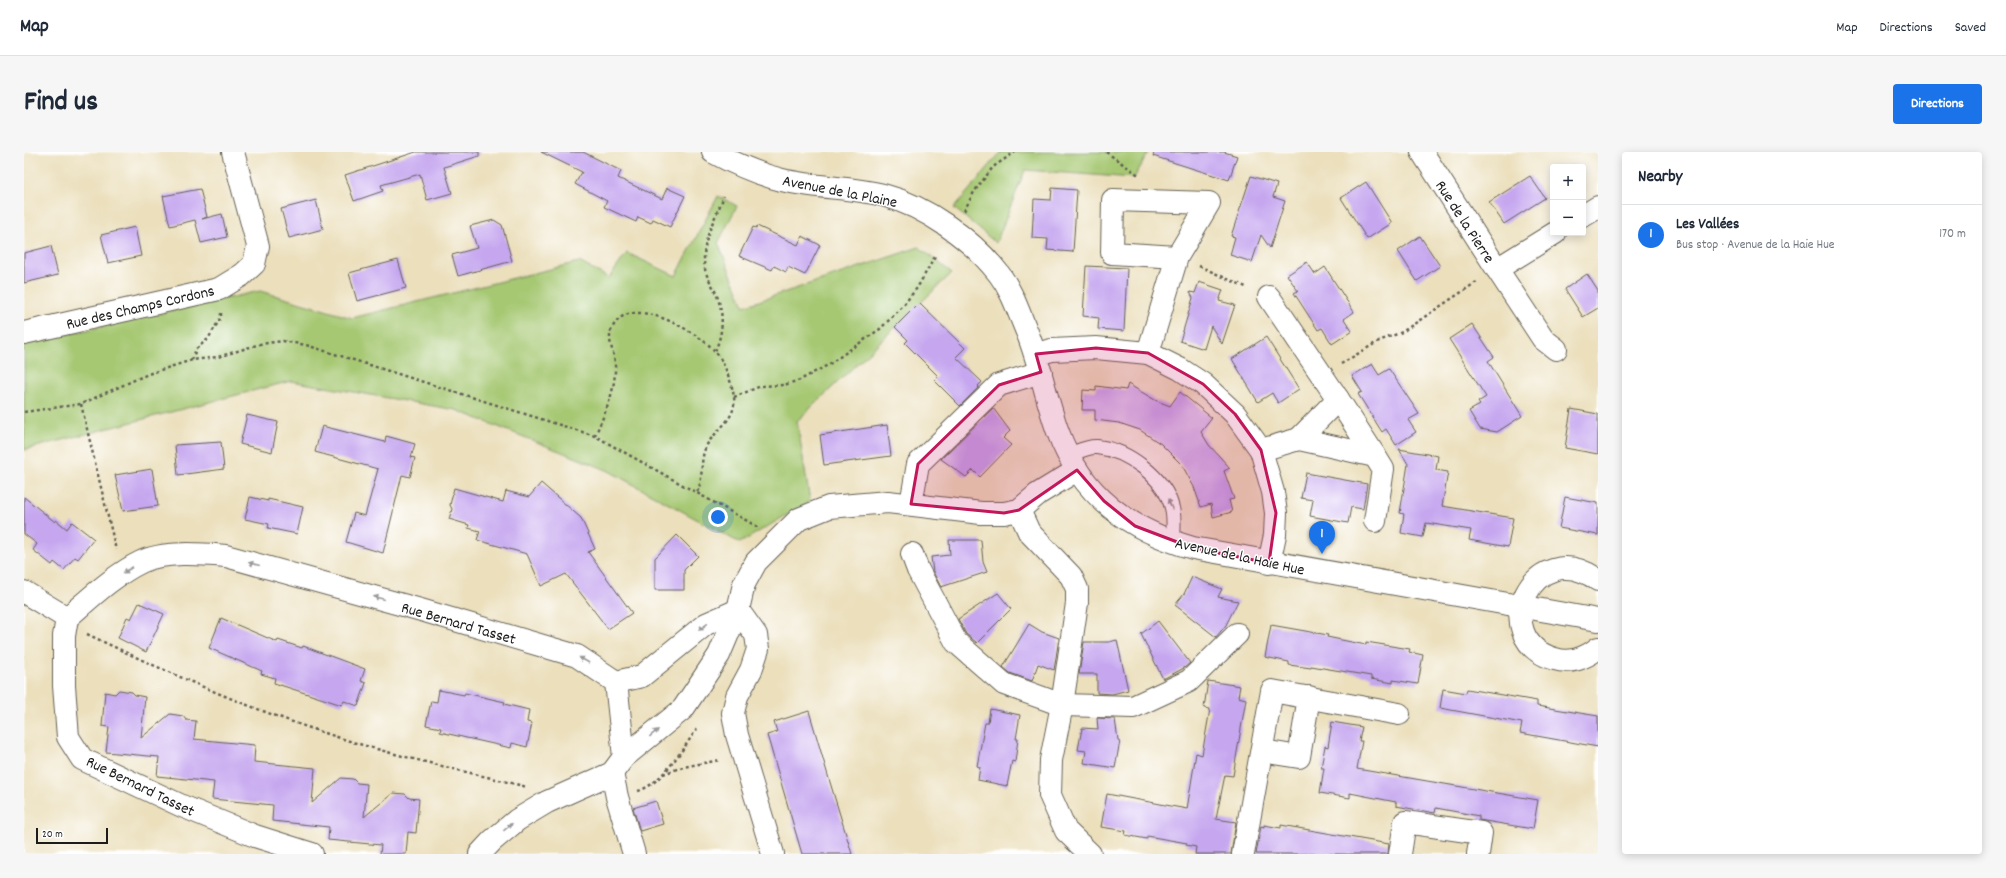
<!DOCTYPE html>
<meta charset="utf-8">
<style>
body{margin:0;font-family:Dekko,sans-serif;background:#f6f6f7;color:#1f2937}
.controls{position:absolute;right:12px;top:12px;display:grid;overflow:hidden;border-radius:4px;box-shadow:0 2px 10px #0003}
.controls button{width:36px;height:36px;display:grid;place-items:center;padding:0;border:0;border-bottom:1px solid #e0e1e3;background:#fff;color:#1f2937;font:20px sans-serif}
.scale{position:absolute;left:12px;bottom:10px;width:72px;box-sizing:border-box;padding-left:4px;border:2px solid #1c1c1c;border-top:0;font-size:11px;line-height:14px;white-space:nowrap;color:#1c1c1c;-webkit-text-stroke:3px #fff;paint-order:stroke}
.you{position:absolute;left:694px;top:365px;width:14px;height:14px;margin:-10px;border:3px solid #fff;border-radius:50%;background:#1a73e8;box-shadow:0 0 0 6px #1a73e833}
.badge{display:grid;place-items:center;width:26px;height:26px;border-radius:50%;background:#1a73e8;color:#fff;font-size:13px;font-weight:700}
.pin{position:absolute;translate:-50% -33px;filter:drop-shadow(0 1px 2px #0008)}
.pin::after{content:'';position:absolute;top:21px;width:14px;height:12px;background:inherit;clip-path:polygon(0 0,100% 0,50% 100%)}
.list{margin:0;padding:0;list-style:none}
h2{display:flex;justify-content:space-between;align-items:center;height:52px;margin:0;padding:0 16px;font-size:17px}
h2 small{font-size:13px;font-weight:400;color:#747a83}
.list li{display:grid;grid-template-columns:26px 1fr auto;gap:12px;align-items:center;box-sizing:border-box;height:60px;padding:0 16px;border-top:1px solid #e0e1e3}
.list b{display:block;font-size:15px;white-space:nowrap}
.list p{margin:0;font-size:13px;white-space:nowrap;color:#747a83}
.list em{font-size:13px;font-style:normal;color:#747a83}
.map{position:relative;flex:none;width:1574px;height:702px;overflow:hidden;border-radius:4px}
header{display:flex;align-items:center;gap:24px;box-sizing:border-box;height:56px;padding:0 20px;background:#fff;border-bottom:1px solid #e0e1e3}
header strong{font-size:19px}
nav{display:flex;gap:22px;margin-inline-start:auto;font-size:14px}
.intro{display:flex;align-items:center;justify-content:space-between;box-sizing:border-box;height:96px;padding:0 24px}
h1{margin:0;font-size:28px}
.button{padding:10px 18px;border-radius:4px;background:#1a73e8;color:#fff;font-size:14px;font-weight:700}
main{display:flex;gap:24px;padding:0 24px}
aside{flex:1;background:#fff;border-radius:4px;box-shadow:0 2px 10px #0003}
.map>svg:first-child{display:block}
.green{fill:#a6c872;stroke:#617247}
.building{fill:#c5a6ef}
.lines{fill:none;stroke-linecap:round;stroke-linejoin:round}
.lane-casing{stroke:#646054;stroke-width:16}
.street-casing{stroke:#646054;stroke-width:24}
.path{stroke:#646054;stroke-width:2.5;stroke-dasharray:3 3;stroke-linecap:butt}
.lane{stroke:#fff;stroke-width:14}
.street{stroke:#fff;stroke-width:22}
.oneway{fill:#999}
.marked{fill:#c2185b;fill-opacity:0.2;stroke:#c2185b;stroke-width:3;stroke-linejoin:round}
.labels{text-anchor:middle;stroke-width:3;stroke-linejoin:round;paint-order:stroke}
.street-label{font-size:16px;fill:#1c1c1c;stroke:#fff}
</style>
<header>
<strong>Map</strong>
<nav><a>Map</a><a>Directions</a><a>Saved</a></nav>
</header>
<div class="intro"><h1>Find us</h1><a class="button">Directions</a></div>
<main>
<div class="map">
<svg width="1574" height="702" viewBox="0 0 1574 702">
<rect width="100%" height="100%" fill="#fff"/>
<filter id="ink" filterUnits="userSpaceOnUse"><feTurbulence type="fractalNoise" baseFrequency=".025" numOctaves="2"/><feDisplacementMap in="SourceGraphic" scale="8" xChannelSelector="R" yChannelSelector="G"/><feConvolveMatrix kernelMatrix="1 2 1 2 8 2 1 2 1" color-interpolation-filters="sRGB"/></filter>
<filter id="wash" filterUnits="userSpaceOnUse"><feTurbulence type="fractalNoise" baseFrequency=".012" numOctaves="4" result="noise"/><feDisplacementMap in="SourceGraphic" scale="16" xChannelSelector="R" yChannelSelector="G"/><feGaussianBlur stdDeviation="0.9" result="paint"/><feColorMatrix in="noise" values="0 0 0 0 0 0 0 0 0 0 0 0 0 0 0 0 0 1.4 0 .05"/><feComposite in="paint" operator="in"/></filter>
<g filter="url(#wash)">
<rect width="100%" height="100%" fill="#ebdfbc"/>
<g class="green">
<path d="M 977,0 L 1125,0 L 1110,26 L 1001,18 L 972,91 L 930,56 Z"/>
<path d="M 694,44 L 713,54 L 694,91 L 720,154 L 895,95 L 928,121 L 773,269 L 786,349 L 716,391 L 583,318 L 432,258 L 267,229 L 0,298 L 0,192 L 236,139 L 328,166 L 555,110 L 585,126 L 603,101 L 652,124 Z"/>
</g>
<g id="blocks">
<g class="building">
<path d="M 392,0 L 455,0 L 455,4 L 420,15 L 428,41 L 403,48 L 396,22 L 357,33 L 359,39 L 330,49 L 321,23 Z"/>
<path d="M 517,0 L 559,0 L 597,19 L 594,26 L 638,47 L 643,36 L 661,44 L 646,75 L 629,67 L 627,71 L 614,65 L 612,70 L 580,55 L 583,49 L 551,32 L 558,20 Z"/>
<path d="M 1130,0 L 1200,0 L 1213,4 L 1205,28 L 1129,4 Z"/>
<path d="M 1227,24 L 1253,32 L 1249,45 L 1261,49 L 1246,96 L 1237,83 L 1228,110 L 1206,103 L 1211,85 L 1207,84 Z"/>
<path d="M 1506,24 L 1521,46 L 1480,72 L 1465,50 Z"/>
<path d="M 1342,30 L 1368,71 L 1343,87 L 1317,46 Z"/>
<path d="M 1028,36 L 1053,38 L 1049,100 L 1023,98 L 1024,87 L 1008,86 L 1010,47 L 1027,48 Z"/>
<path d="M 176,37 L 183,65 L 178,67 L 198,62 L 203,85 L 177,91 L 171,68 L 146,74 L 139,44 Z"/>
<path d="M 292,48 L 299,77 L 265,86 L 257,57 Z"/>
<path d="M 470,68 L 478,73 L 488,109 L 434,124 L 428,103 L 453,96 L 446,74 Z"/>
<path d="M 733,74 L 774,93 L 778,84 L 796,93 L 781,123 L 764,115 L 762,120 L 750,114 L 748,118 L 715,104 L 729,75 L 732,76 Z"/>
<path d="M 111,75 L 117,104 L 84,111 L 77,83 Z"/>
<path d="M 1396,84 L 1416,114 L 1393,129 L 1374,99 Z"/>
<path d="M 27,94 L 34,123 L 0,131 L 0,101 Z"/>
<path d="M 374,108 L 382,136 L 333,149 L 325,121 Z"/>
<path d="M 1283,110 L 1291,122 L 1301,115 L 1330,160 L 1320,167 L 1328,179 L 1308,192 L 1298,176 L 1294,178 L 1270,141 L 1274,139 L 1263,123 Z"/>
<path d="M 1062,114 L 1103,116 L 1100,179 L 1074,177 L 1075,166 L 1059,164 Z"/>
<path d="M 1563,122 L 1574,139 L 1574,156 L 1559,165 L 1541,137 Z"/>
<path d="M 1175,130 L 1199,138 L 1195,149 L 1211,153 L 1198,192 L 1187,174 L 1180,197 L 1156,189 L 1169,146 L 1166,140 L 1171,141 Z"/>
<path d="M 895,151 L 941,196 L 932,205 L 958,230 L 954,234 L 955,235 L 936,254 L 910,228 L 914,224 L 881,191 L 884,188 L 871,175 Z"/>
<path d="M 1448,172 L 1470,205 L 1464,209 L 1498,264 L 1473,280 L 1456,277 L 1445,259 L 1456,253 L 1454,250 L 1462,245 L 1425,187 Z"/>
<path d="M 1242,185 L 1275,237 L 1254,251 L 1248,241 L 1234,250 L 1208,207 Z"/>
<path d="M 1348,212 L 1355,223 L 1365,217 L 1395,262 L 1384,268 L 1392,280 L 1372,293 L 1362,277 L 1358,280 L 1334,242 L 1338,240 L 1328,224 Z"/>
<path d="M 1104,232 L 1131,248 L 1146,254 L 1156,240 L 1188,266 L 1177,280 L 1185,293 L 1206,316 L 1200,319 L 1210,347 L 1205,348 L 1208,360 L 1189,365 L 1187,352 L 1177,355 L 1170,335 L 1158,313 L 1137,292 L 1116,278 L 1095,271 L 1071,268 L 1071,258 L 1058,258 L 1059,238 L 1072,239 L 1072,234 L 1102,238 Z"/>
<path d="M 969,256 L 986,279 L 979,286 L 987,293 L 956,325 L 949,318 L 942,325 L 917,307 Z"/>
<path d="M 1547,257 L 1574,262 L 1574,302 L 1541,296 Z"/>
<path d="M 223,263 L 254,270 L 248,300 L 216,292 Z"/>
<path d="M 863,273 L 867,304 L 800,313 L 796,283 Z"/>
<path d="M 298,274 L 361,290 L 362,284 L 391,292 L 387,305 L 391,306 L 386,325 L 378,323 L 359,401 L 322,390 L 330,361 L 341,364 L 354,317 L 291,300 Z"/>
<path d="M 197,290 L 200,317 L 154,323 L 151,293 Z"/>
<path d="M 1375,297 L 1414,304 L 1412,318 L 1424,320 L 1418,354 L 1489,366 L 1484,395 L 1445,388 L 1447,378 L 1402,371 L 1399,385 L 1377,381 L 1380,362 L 1376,361 L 1384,312 Z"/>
<path d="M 128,317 L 134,354 L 99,359 L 91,323 Z"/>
<path d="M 1282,321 L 1343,332 L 1339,357 L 1327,355 L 1324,371 L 1286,364 L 1289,348 L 1277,346 Z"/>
<path d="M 517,331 L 557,366 L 571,397 L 564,400 L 608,461 L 584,477 L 542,422 L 517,434 L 503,402 L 453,388 L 456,379 L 444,376 L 445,373 L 425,367 L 428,357 L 426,353 L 430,336 L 479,350 L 482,339 L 505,345 Z"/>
<path d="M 0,345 L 31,370 L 32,368 L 43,377 L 48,370 L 70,387 L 54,407 L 51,405 L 40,418 L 30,410 L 28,413 L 9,398 L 13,392 L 0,382 Z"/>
<path d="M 226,345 L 244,349 L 244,347 L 279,355 L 273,382 L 244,376 L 245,372 L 221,367 Z"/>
<path d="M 1541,345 L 1574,351 L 1574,383 L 1535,376 Z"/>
<path d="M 653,383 L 674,404 L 660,418 L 660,438 L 631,438 L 631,406 Z"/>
<path d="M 925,388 L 957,388 L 959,410 L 963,420 L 917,435 L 909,420 L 907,405 L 926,403 Z"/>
<path d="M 1168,425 L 1198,437 L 1194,445 L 1214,449 L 1202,473 L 1192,485 L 1151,453 L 1160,442 Z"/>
<path d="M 974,441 L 987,457 L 953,491 L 942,482 L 934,467 Z"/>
<path d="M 115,451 L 140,462 L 122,500 L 94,486 L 103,465 L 107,467 Z"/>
<path d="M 197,466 L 253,490 L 254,488 L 278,496 L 279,494 L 341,517 L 337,529 L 342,531 L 334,554 L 320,549 L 318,553 L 250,531 L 251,526 L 237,522 L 238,519 L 185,496 Z"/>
<path d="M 1134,469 L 1166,511 L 1160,516 L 1139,527 L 1117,482 Z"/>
<path d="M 1005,472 L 1018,480 L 1035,486 L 1030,518 L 1014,512 L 1008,529 L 986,521 L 979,515 Z"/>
<path d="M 1247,473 L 1304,483 L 1303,485 L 1342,493 L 1342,490 L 1386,497 L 1385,500 L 1399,503 L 1394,532 L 1369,528 L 1369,531 L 1347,527 L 1347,524 L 1287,514 L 1287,516 L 1265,513 L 1265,510 L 1241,505 Z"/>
<path d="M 1093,488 L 1104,538 L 1088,542 L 1073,541 L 1073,522 L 1055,522 L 1060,490 L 1085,490 Z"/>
<path d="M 1184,529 L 1216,534 L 1214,545 L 1222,547 L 1209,624 L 1201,623 L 1192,667 L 1212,670 L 1207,702 L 1171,702 L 1172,695 L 1162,693 L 1163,691 L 1123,684 L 1123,687 L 1101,683 L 1102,679 L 1077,675 L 1083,642 L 1163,657 L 1172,601 L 1178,603 L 1186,557 L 1180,556 Z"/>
<path d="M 1419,537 L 1442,541 L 1443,537 L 1513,549 L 1513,554 L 1574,564 L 1574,595 L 1496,581 L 1498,571 L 1416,556 Z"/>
<path d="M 95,538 L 108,540 L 111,543 L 121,545 L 117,586 L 146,562 L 159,564 L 162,568 L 172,569 L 170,587 L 231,593 L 230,610 L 291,616 L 288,651 L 317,626 L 329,627 L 333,631 L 343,632 L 340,665 L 369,641 L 381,642 L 385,646 L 395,647 L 392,681 L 384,680 L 382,702 L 356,702 L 357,693 L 304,688 L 305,675 L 248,669 L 249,653 L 188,647 L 190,630 L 133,624 L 135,605 L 82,600 L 85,575 L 78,574 L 81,540 L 91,542 Z"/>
<path d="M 415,538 L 440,543 L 441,541 L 481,550 L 480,552 L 505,558 L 503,570 L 508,571 L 503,595 L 488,591 L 487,596 L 416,580 L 417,576 L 402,573 L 407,549 L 413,550 Z"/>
<path d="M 966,557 L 996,563 L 992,587 L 994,587 L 991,610 L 988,609 L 983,634 L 954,628 L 956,615 L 953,614 L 961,571 L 964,571 Z"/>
<path d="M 785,559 L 805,627 L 828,702 L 778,702 L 743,583 L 753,580 L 750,570 Z"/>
<path d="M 1073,566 L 1091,567 L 1094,588 L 1096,589 L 1091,616 L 1060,611 L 1062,599 L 1054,598 L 1058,576 L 1074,577 Z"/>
<path d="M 1308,570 L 1338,575 L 1335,589 L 1338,589 L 1333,617 L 1514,648 L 1509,677 L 1455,668 L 1455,664 L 1412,656 L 1411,661 L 1372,654 L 1372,650 L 1326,641 L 1326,646 L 1296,641 L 1300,616 L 1297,616 L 1301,594 L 1304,595 Z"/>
<path d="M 632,649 L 639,672 L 616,679 L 609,656 Z"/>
<path d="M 1240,673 L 1257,676 L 1257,673 L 1365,692 L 1364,702 L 1232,702 L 1237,674 L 1240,675 Z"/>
</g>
</g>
</g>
<g filter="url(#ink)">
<use href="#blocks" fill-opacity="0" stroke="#646054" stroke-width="1"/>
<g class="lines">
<defs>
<path id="lane" d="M 1044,303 C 1053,300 1064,294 1073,295 C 1104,298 1141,326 1148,356 C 1151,366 1149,380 1149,390"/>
<g id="street">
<path d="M 689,0 C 711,12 734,22 758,28 C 791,36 826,35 859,43 C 901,54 948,87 975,122 C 988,139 994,159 1003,180 C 1016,212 1022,247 1034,280 C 1058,344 1105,378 1169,396 L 1574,468"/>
<path d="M 1398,0 L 1473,117"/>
<path d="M 1559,64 L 1574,55"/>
<path d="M 1531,81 L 1473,117 L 1519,187 L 1532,197"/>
<path d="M 1245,145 L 1314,247 L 1275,287"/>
<path d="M 0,181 L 195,137 L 218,123 L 230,112 L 234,94 L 209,0"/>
<path d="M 1124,201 L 1153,105 L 1185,51 L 1089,48 L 1088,101 L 1153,105"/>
<path d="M 1012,202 L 1028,198 L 1072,196 L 1124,201 L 1156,217 L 1179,232 L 1211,262 L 1237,298 L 1249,340 L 1252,361 L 1251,383 L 1245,411"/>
<path d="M 1237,298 L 1275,287 L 1351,304 L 1314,247"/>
<path d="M 1351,304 L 1359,317 L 1351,369"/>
<path d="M 887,352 L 894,312 L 975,233 L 1017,220"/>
<path d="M 995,358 L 1005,380 L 1047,424 L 1053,437 L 1053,451 L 1038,553 L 1027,608 L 1026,643 L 1042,679 L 1066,702"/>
<path d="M 888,402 L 894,418 L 932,490 L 980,532 L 1038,553 L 1109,555 L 1165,529 L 1213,482"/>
<path d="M 1574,428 C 1509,381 1461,487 1531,507 C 1546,512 1562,506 1574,496"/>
<path d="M 0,440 L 43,466"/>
<path d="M 714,458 L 732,483 L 734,497 L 727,518 L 713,544 L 709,561 L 713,583 L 749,702"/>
<path d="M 592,530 L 618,524 L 682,472 L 714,458"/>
<path d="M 1238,599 L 1275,605 L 1285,545"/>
<path d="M 588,621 L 593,645 L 610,702"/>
<path d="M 288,702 L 231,684 L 158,654 L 58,607 L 44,585 L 40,534 L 40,484 L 43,466 C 65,447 90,423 117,410 C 139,399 177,402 202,404 L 397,458 L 553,504 L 592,530 L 600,605"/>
<path d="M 456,702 L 468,689 L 493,668 L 523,650 L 588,621 L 600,605 L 659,557 L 695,503 L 714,458 L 720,432 L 732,410 L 775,367 L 805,355 L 864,350 L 957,361 L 980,361 L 995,358 L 1014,342 L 1053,318"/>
<path d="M 1219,702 L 1248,539 L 1375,562"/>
<path d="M 1376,702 L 1381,670 L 1457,681 L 1454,702"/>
</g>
</defs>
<use href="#lane" class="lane-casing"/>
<use href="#street" class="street-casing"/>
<g class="path">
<path d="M 1082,0 L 1116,24"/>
<path d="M 940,59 L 950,40 L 969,15 L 991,0"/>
<path d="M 1175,114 L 1224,136"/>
<path d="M 691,199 C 700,179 700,159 691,139 C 688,132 682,124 681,117 C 676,91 691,67 700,44"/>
<path d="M 168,208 L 172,197 L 184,187 L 197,165 L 197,161"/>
<path d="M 1317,212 L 1355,189 L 1378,180 L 1454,129"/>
<path d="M 710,245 L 737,234 L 760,233 L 776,228 L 804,213 L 856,177 L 877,156 L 893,136 L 912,103"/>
<path d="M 57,252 L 92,398"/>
<path d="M 0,260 L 57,252 L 124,222 L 168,208 L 194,205 L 236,192 L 259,189 L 282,193 L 571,284 L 734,375"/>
<path d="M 571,284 C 581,260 592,240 591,212 C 590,195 578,184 595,167 C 617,147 674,181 690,198 C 700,209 708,231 710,245 C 713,266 694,276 684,291 C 674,307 681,325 673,340"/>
<path d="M 63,482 C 142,520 221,555 304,582 C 369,604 437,618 503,635"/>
<path d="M 639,622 L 659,615 L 696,608"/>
<path d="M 614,639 C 638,632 659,596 673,577"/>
</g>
<use href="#lane" class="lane"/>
<use href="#street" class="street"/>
</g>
<defs><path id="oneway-solid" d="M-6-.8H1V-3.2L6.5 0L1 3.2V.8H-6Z"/></defs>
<g class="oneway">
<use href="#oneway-solid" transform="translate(1146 352) rotate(-112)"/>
<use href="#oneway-solid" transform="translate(230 412) rotate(-165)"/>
<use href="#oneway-solid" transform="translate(104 418) rotate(147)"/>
<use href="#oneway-solid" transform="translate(355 446) rotate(-165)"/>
<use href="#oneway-solid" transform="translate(679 475) rotate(144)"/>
<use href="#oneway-solid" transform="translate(560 508) rotate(-150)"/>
<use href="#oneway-solid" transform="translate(630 581) rotate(-39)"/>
<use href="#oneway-solid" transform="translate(484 675) rotate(-40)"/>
</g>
</g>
<path class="marked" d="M 1072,196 L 1124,201 L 1179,232 L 1211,262 L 1237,298 L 1252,361 L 1245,411 L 1169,396 L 1111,374 L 1080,349 L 1053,318 L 995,358 L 980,361 L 887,352 L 894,312 L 975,233 L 1017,220 L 1012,202 Z"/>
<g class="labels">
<g class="street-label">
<text transform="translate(816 38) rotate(11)" y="6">Avenue de la Plaine</text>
<text transform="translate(1442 69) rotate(57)" y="6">Rue de la Pierre</text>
<text transform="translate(116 154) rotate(-13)" y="6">Rue des Champs Cordons</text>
<text transform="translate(1216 403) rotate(12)" y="6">Avenue de la Haie Hue</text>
<text transform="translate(435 470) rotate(16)" y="6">Rue Bernard Tasset</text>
<text transform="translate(117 633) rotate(26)" y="6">Rue Bernard Tasset</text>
</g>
</g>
</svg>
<div class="controls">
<button>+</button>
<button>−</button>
</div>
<div class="scale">20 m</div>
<div class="you"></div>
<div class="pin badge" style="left:1298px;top:402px">1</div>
</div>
<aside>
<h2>Nearby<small></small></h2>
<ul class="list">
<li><span class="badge">1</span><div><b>Les Vallées</b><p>Bus stop · Avenue de la Haie Hue</p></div><em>170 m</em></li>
</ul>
</aside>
</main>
